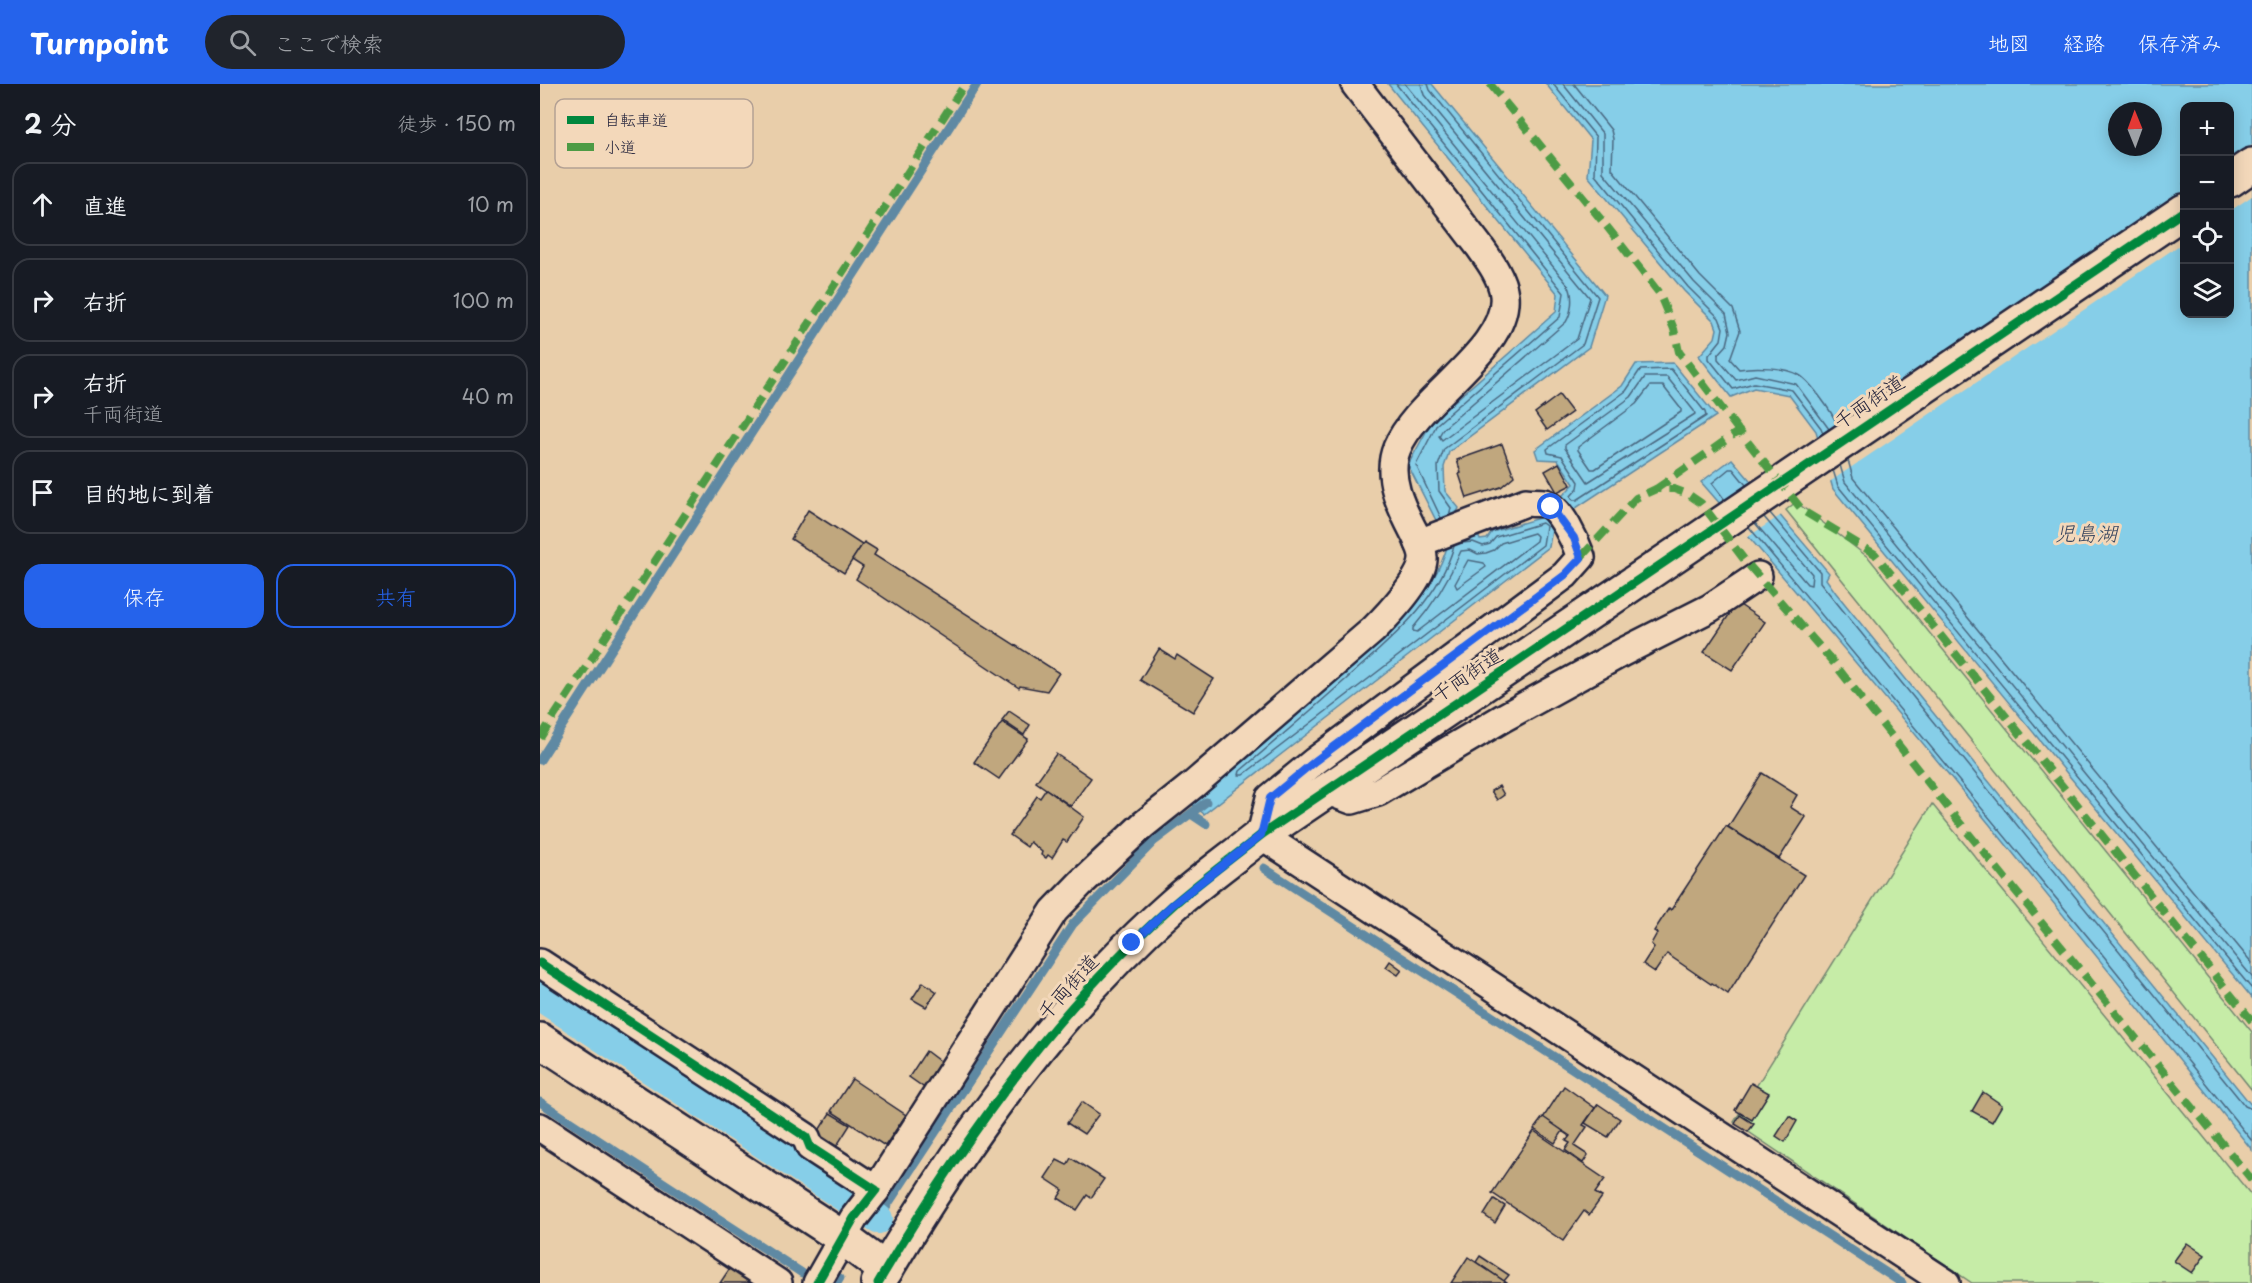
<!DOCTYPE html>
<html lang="ja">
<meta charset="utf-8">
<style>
body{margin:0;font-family:"Playpen Sans","Klee One",sans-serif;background:#20242c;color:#f1f3f6}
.controls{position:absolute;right:18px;top:18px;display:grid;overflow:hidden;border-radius:12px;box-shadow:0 3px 15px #0003}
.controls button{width:54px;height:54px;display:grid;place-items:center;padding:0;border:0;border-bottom:2px solid #363941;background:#171b24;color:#f1f3f6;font:30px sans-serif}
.compass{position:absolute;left:1568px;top:18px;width:54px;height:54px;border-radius:50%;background:#171b24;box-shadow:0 3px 15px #0003;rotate:359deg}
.stop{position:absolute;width:18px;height:18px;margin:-14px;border:4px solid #2563eb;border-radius:50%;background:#fff}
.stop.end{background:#2563eb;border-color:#fff;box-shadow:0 2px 6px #0008}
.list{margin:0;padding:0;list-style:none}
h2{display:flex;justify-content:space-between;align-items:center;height:78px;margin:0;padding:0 24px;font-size:26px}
h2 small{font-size:20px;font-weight:400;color:#9ea1a6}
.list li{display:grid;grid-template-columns:39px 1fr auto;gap:18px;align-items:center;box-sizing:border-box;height:84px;margin:0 12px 12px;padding:0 12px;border:2px solid #363941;border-radius:18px}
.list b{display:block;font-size:22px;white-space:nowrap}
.list p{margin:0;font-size:20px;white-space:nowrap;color:#9ea1a6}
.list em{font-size:20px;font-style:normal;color:#9ea1a6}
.actions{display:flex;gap:12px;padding:18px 24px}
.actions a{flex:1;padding:14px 0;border:2px solid #2563eb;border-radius:18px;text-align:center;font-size:21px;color:#2563eb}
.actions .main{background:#2563eb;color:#fff}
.icon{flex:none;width:33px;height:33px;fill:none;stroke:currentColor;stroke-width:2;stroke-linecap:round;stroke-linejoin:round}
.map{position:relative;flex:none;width:1712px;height:1199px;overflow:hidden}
header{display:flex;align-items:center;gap:36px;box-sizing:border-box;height:84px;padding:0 30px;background:#2563eb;color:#fff}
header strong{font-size:28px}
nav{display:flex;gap:33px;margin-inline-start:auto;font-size:21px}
.search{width:420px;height:54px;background:#20242c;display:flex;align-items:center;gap:15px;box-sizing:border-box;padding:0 21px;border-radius:33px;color:#9ea1a6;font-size:22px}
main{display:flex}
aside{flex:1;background:#171b24}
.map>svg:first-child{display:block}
.green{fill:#c6eca7;stroke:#748771;stroke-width:1.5}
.water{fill:#86cee8;stroke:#5e89a3;stroke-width:1.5;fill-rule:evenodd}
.pier{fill:#e9ceaa}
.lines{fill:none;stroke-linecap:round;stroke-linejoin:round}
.shore{stroke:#4a6780;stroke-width:1.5}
.stream{stroke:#5e89a3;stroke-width:9}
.canal{stroke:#86cee8;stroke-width:30}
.building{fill:#c0a77e;stroke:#22223b;stroke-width:1.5}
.street-casing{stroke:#22223b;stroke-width:32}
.secondary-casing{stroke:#22223b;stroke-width:38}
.street{stroke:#f3d8ba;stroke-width:27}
.secondary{stroke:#f3d8ba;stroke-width:33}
.quiet{stroke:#4d9b45;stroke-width:8;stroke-dasharray:15 8;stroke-linecap:butt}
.cycleway-casing{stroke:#f3d8ba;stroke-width:13}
.cycleway{stroke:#00873e;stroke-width:9}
.route{stroke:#2563eb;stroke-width:8}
.labels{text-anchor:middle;stroke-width:6;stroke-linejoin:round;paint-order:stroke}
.street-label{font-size:20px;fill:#22223b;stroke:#f3d8ba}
.water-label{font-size:21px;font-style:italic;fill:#36445e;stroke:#f3d8ba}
.key{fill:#f3d8ba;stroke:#b4a194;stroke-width:1.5}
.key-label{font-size:16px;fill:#22223b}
</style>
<header>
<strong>Turnpoint</strong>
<div class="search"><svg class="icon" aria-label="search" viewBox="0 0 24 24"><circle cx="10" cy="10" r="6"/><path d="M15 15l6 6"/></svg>ここで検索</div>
<nav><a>地図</a><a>経路</a><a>保存済み</a></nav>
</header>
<main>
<aside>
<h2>2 分<small>徒歩 · 150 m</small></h2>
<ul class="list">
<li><svg class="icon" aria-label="ahead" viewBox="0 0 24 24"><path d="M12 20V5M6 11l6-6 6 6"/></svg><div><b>直進</b></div><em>10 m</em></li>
<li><svg class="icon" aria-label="right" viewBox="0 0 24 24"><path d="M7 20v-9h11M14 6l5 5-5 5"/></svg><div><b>右折</b></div><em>100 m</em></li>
<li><svg class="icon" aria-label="right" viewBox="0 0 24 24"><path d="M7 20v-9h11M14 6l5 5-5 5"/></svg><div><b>右折</b><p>千両街道</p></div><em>40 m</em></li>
<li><svg class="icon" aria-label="arrive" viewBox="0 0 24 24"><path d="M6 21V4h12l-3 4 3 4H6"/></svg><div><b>目的地に到着</b></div></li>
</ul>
<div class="actions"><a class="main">保存</a><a>共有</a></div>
</aside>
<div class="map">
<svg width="1712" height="1199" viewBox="0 0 1712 1199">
<rect width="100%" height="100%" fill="#e9ceaa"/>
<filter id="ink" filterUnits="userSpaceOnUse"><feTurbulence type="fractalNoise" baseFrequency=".0167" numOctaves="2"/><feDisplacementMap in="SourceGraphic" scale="12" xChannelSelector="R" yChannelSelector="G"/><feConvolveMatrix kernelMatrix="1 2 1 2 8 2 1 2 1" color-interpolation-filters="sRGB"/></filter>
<g filter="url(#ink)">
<g class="green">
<path d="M 1256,418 L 1329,474 L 1712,948 L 1712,1006 L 1246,426 Z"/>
<path d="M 1392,720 L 1712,1112 L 1712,1199 L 1432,1199 L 1194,1038 Z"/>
</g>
<g class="water">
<path d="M 848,0 L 892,0 L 1065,211 L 1049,263 L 909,368 L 904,383 L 905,407 L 919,424 L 914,434 L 938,451 L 940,456 L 947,455 L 952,448 L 1006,432 L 1013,440 L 1009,463 L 664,730 L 651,719 C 698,680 745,642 790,601 C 836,561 891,520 908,460 L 868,381 L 892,337 L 1016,228 L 1018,210 Z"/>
<path d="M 1006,0 L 1712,0 L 1712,914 L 1293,405 L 1276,347 L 1249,311 L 1214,304 L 1191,313 L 1159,272 L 1175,254 L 1177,245 L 1174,237 L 1144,207 L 1048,92 L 1051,56 ZM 1644,22 L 1690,22 L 1690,230 L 1644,230 ZM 1577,27 L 1613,27 L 1613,63 L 1577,63 Z"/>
<path d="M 1133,279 L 1176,332 L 1033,426 L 1022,412 L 1034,400 L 1018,376 L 998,375 L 995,366 L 1082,302 L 1096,280 Z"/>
<path d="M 1192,375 L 1289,489 L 1286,495 L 1296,509 L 1712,1022 L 1712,1066 C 1532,841 1351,615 1161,398 Z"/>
</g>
<g class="pier">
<path d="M 1712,61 L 1712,112 L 1690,127 L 1690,76 Z"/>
<path d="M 1644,107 L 1644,158 L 1288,399 L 1275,356 Z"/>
<path d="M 1215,397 L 1243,430 L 1206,454 L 1178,422 Z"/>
</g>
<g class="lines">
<g class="shore">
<path d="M 856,0 L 1024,209 L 1020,233 L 897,340 L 876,381 L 901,434"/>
<path d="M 865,0 L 1028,201 C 1034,211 1032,228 1026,238 L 903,345 L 899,352 L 902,356 L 1037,255 L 1050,214 L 884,11 L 881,0"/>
<path d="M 888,0 L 890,6 L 1058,213 L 1043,260 L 904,365 L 898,382 L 899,407 L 911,424 L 909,432"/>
<path d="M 1013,0 L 1056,53 L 1055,90 L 1148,203 L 1179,234 L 1183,244 L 1181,256 L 1169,271 L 1169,275 L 1193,305 L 1214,299 L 1252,306 L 1281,344 L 1283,349"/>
<path d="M 1023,0 L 1063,50 L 1063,88 L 1154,198 L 1186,230 L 1190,248 L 1187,261 L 1178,271 L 1178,275 L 1196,296 L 1215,291 L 1256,300 L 1289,345"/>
<path d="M 1034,0 L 1071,46 L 1073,55 L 1072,85 L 1160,192 L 1193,225 L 1200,247 L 1190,275 L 1199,285 C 1215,282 1244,283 1259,291 C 1270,297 1292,328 1297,340"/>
<path d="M 1131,285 L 1165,328 L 1166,332 L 1037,416 L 1033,416 L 1031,412 L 1038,404 L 1039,398 L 1022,372 L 1008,369 L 1007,365 L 1086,307 L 1100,286 Z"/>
<path d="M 1105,293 L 1127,293 L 1154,327 L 1155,330 L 1048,398 L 1025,364 L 1025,361 L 1091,313 Z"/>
<path d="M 1110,302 L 1123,302 L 1141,325 L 1141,328 L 1055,385 L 1051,385 L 1038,366 L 1038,363 L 1096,320 Z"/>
<path d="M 1308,376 L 1313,394 L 1712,879"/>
<path d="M 1300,381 L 1305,398 L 1712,893"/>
<path d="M 1293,386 L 1298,402 L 1712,905"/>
<path d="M 1185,416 L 1172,399 L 1189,385 L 1193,385 L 1206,401"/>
<path d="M 1230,429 L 1280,488 L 1280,498 L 1292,513 L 1705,1022 L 1712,1025"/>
<path d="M 1215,439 L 1267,500 L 1271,501 L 1272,490 L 1224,433"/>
<path d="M 1209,443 L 1558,865 L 1712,1057"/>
<path d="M 994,449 L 997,452 L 996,457 L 877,548 L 873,547 L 873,544 C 894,520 909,495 921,467 L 930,466 L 938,470 L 946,469 L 954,466 L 961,459 Z"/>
<path d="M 914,462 C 898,517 853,553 812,590 C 775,623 738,655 700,687 L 699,691 L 703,691 L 1003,461 L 1006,442 L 1002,439 L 956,453 L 950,460 L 943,462 L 933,458 L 922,459"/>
<path d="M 928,476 L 944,479 L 946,483 L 917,504 L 915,500 Z"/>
</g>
<g class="stream">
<path d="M 0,676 L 437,0"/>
<path d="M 651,730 L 666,740"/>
<path d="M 724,784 L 1362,1199"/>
<path d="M 0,1018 L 262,1189"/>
<path d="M 338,1135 L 533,840 L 613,758 L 666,718"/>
<path d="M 297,1199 L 300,1194"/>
</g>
<path class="canal" d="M 0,912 L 338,1135"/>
</g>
<g class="building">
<path d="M 1019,311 L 1032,328 L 1007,346 L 995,329 Z"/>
<path d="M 962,360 L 974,392 L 961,403 L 927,414 L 919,390 L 921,389 L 917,376 Z"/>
<path d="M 1019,379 L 1031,401 L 1017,408 L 1005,387 Z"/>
<path d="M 268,426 L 322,461 L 304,489 L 251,455 Z"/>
<path d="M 324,458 L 337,466 L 334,471 L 519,589 L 507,607 L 480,602 L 479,604 L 316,495 L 323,483 L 312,476 Z"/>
<path d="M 1197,519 L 1225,538 L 1192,586 L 1164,568 Z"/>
<path d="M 619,565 L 635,575 L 637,571 L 674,595 L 653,628 L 600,596 Z"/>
<path d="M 469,627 L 490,641 L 484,651 L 462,636 Z"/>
<path d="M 462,638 L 488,655 L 459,695 L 434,678 Z"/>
<path d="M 516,670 L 551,694 L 531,722 L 496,698 Z"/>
<path d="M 1222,689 L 1257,711 L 1250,723 L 1266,733 L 1239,775 L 1188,743 Z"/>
<path d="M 959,702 L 964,711 L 957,716 L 951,707 Z"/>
<path d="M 506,705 L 544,733 L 527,758 L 523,756 L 512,774 L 508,771 L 506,774 L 501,771 L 502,768 L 490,758 L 487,763 L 470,751 L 497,712 L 500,714 Z"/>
<path d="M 1186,742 L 1264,791 L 1188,910 L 1172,899 L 1171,900 L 1127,870 L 1115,888 L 1103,880 L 1114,863 L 1111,860 L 1117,849 L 1114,847 L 1129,824 L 1131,826 Z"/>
<path d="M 850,877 L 862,886 L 858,891 L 846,883 Z"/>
<path d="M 383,898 L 397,908 L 386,923 L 372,915 Z"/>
<path d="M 386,967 L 403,980 L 386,1005 L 369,993 Z"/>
<path d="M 312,995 L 366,1031 L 345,1062 L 291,1027 Z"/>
<path d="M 1211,999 L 1229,1009 L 1212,1036 L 1195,1026 Z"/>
<path d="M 1024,1002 L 1055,1024 L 1043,1041 L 1047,1043 L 1034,1062 L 1048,1071 L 1043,1079 L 1025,1066 L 1030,1059 L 1026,1057 L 1030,1052 L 1003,1034 Z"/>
<path d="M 1443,1008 L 1462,1021 L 1452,1038 L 1432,1027 Z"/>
<path d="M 542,1018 L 559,1030 L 544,1050 L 527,1039 Z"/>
<path d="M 1058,1020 L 1080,1035 L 1068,1053 L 1045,1039 Z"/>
<path d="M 290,1029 L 310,1041 L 296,1063 L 276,1051 Z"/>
<path d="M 1200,1031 L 1214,1040 L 1208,1048 L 1195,1040 Z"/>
<path d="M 1249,1032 L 1257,1037 L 1245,1058 L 1236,1052 Z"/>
<path d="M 1003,1033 L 1023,1047 L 1015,1059 L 994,1045 Z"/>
<path d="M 994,1047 L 1065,1095 L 1055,1109 L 1062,1113 L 1049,1131 L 1044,1127 L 1023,1157 L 952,1109 Z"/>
<path d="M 531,1074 L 564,1095 L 551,1114 L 547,1111 L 537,1126 L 518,1114 L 523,1106 L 505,1094 L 517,1076 L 527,1081 Z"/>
<path d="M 954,1115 L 965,1122 L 955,1139 L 944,1131 Z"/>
<path d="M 1647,1159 L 1665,1171 L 1652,1189 L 1634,1177 Z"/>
<path d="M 940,1172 L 969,1191 L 964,1197 L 936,1178 Z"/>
<path d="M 928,1173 L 967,1199 L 911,1199 Z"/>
<path d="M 192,1181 L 219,1199 L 180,1199 Z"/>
</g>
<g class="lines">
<defs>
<g id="street">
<path d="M 879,459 L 986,418 C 992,419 999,418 1005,419 C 1021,424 1036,459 1041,473 L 1025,491 L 775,677 L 730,714 L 721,751 L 1406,1199"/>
<path d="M 788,707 L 812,716 L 838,708 L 963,634 L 1083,568 L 1170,524 L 1218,492"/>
<path d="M 0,879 L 266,1053 L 270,1063 L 336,1106 L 314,1134 L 277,1199"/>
<path d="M 0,1043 L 238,1199"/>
<path d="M 336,1106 L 514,827 L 541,799 L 603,741 L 653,701 L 833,546 C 847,532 882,495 883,476 C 884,468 878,457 875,450 C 862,425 845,393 857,364 C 878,313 969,266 964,211 C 962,193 949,176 939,162 L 815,0"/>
</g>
<g id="secondary">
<path d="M 1690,96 L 1712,81"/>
<path d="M 0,956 L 303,1154 L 346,1186"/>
<path d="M 338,1199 C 417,1064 514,926 632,822 C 660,797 691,775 721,751 L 1644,127"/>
</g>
</defs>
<use href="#street" class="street-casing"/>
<use href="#secondary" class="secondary-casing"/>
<use href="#street" class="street"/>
<use href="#secondary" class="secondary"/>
<g class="quiet">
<path d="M 950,0 L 1068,144 L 1119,209 L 1134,245 L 1139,268 L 1199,347"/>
<path d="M 1116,405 L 1199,347 L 1263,427 L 1335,470 L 1712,937"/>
<path d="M 1041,473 L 1096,414 L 1116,405 L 1134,405 L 1148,410 L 1161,419 L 1206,478 L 1293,578 L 1420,739 L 1712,1096"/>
<path d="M 0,654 L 425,0"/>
</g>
<defs>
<g id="cycleway">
<path d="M 0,879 L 266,1053 L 270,1063 L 336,1106 L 314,1134 L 277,1199"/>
<path d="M 338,1199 C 417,1064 514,926 632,822 C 660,797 691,775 721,751 L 1644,127"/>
</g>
</defs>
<use href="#cycleway" class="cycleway-casing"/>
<use href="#cycleway" class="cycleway"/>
</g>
</g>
<g class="lines" filter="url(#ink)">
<path class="route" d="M 592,859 L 632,821 L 721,751 L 730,714 L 775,677 L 1025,491 L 1041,474 L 1034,454 L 1011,423"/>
</g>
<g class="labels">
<g class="street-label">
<text transform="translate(1329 318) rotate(-34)" y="7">千両街道</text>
<text transform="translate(927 591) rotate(-34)" y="7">千両街道</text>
<text transform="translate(528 903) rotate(-48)" y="7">千両街道</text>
</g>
<g class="water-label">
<text x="1546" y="457">児島湖</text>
</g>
</g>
<rect x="15" y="15" width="198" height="69" rx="9" class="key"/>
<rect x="27" y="32" width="27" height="8" fill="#00873e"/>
<rect x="27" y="59" width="27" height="8" fill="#4d9b45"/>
<g class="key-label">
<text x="64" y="42">自転車道</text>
<text x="64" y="69">小道</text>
</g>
</svg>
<div class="controls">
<button>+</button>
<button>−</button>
<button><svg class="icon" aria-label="locate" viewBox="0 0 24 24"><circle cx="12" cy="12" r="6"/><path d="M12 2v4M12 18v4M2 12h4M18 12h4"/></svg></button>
<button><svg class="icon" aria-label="layers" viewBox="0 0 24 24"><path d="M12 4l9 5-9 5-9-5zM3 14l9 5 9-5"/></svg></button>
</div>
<svg class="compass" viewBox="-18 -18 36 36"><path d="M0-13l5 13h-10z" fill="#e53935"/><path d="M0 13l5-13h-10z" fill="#9ea1a6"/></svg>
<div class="stop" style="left:1011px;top:423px"></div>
<div class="stop end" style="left:592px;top:859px"></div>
</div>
</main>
